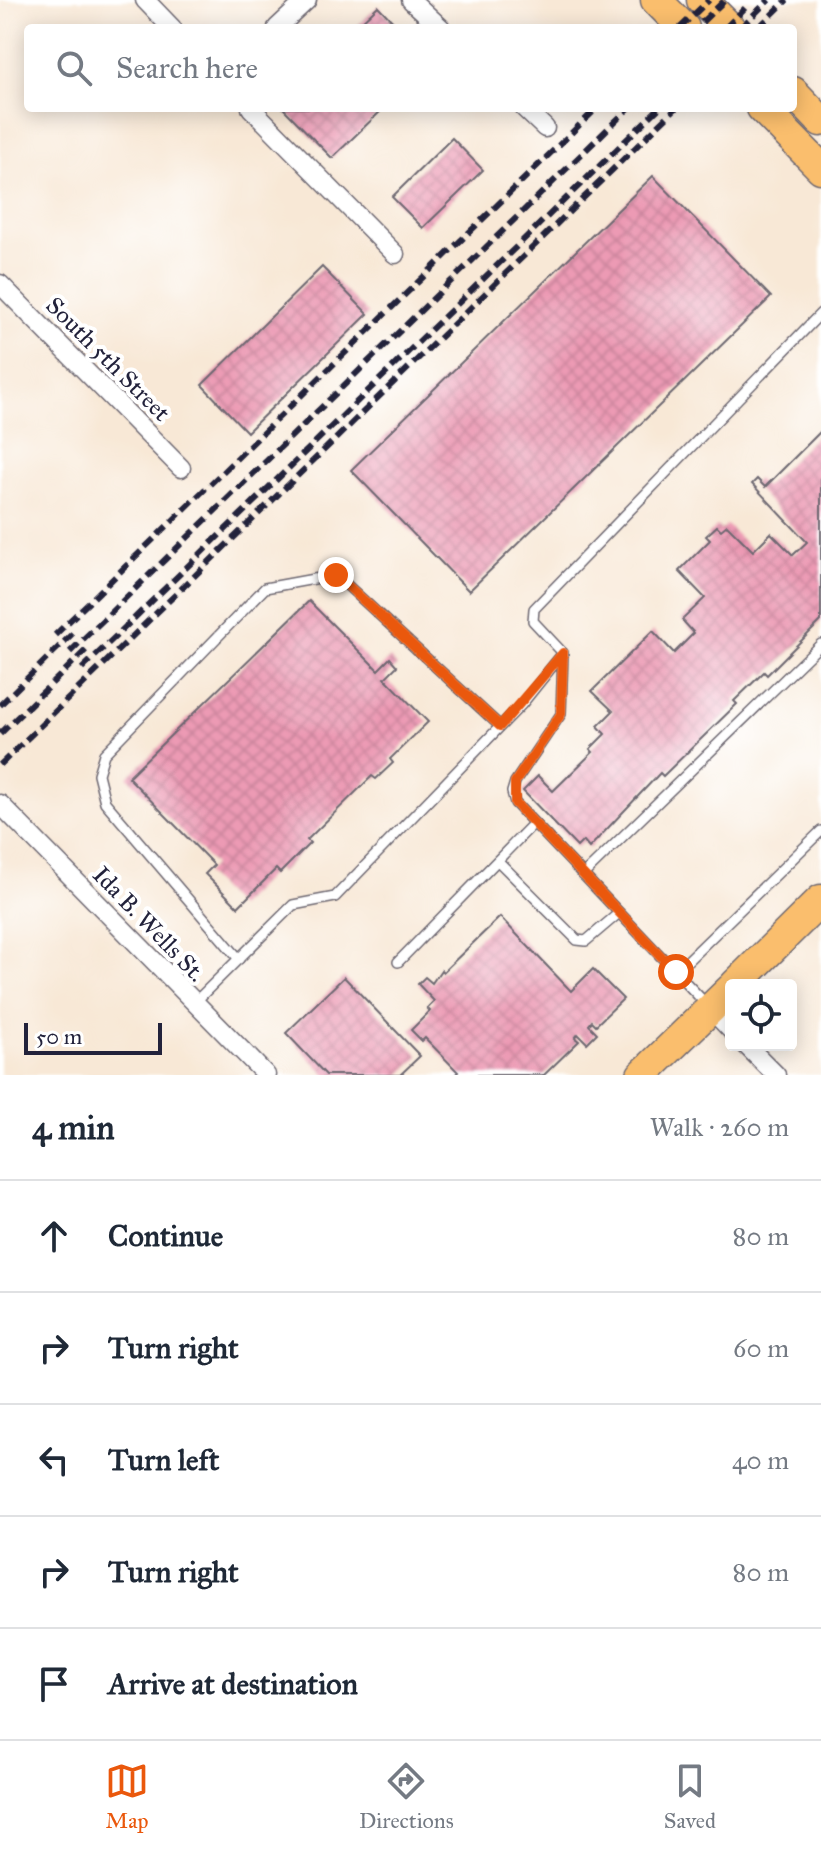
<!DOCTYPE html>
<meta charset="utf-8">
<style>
body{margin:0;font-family:"IM FELL Great Primer",serif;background:#f6f6f7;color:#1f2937}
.controls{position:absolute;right:24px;bottom:24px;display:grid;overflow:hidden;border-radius:8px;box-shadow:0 4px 20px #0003}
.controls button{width:72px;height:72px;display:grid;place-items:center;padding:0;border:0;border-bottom:2px solid #e0e1e3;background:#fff;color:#1f2937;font:40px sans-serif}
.scale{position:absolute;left:24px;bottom:20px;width:138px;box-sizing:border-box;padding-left:8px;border:4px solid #22223b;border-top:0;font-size:22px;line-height:28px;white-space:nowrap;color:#22223b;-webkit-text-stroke:6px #fff;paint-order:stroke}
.stop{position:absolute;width:24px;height:24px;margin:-18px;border:6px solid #ea580c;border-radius:50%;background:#fff}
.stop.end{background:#ea580c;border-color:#fff;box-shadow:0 2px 8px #0008}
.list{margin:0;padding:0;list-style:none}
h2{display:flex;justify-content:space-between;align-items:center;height:104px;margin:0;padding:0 32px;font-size:34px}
h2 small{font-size:26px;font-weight:400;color:#747a83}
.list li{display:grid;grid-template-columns:52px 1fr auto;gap:24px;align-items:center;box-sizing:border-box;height:112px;padding:0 32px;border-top:2px solid #e0e1e3}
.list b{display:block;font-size:30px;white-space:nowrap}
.list em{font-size:26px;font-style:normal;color:#747a83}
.icon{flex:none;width:44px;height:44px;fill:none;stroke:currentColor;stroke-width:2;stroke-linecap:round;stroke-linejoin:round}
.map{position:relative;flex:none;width:821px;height:1075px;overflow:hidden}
.search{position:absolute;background:#fff;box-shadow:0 4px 20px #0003;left:24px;right:24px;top:24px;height:88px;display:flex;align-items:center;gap:20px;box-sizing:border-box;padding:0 28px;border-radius:8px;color:#747a83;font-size:30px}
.sheet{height:664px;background:#fff}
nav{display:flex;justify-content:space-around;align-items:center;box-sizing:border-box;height:112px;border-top:2px solid #e0e1e3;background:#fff;font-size:22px;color:#747a83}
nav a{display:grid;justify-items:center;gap:4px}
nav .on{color:#ea580c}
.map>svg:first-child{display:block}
.building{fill:url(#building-cross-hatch)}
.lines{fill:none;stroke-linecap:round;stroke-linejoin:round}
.service-casing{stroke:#6d6771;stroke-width:12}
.minor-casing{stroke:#6d6771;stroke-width:21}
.primary-casing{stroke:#6d6771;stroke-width:33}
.service{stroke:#fff;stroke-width:9}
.minor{stroke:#fff;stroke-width:18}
.primary{stroke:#fabe6d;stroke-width:30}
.rail{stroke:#22223b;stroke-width:6;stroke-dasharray:12 6;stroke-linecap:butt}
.route{stroke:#ea580c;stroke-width:10}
.labels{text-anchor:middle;stroke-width:8;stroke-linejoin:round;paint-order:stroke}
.street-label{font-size:24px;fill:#22223b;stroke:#fff}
</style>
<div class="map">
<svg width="821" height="1075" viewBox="0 0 821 1075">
<defs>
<pattern id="building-cross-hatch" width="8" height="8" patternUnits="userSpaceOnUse" patternTransform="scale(2)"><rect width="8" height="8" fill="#ec9ab4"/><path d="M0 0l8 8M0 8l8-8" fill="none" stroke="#ca849c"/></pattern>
</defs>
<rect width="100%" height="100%" fill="#fff"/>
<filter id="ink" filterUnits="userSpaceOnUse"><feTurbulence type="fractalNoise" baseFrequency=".0125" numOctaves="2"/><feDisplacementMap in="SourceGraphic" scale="16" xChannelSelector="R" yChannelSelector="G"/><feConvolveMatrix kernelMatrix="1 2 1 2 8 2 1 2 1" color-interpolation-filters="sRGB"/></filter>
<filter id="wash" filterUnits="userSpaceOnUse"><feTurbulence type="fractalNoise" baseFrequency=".006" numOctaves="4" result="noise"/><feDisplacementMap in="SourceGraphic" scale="32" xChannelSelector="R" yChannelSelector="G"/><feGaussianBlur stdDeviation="1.8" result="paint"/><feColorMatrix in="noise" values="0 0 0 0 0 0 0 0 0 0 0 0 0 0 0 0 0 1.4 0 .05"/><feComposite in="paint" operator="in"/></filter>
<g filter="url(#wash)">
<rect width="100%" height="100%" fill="#f8e8d6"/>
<g id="blocks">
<g class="building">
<path d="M 378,6 L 399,28 L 355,28 Z"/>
<path d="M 283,108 L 384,108 L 332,158 Z"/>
<path d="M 452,138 L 483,170 L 423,228 L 392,197 Z"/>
<path d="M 653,176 L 771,297 L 469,591 L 351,470 Z"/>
<path d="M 322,267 L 368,314 L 247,432 L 202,385 Z"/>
<path d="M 821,431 L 821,621 L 767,675 L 764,672 L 734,701 L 737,704 L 663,776 L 660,773 L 589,848 L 583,841 L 577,847 L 523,791 L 538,776 L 553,791 L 593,752 L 590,749 L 605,734 L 598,726 L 613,711 L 592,691 L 653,631 L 674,653 L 694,633 L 682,620 L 705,598 L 679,571 L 710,540 L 706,536 L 717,526 L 721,530 L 727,525 L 753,551 L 771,533 L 793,555 L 807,542 L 752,484 L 757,479 L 765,487 Z"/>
<path d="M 309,601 L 378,670 L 390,658 L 397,666 L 385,678 L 428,722 L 390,759 L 393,763 L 376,779 L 372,776 L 307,840 L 310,843 L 280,873 L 276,869 L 238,907 L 205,874 L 214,865 L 128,777 Z"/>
<path d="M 500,917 L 571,991 L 593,969 L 623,999 L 596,1025 L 592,1021 L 589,1025 L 597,1033 L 587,1043 L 578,1034 L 575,1038 L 579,1041 L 544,1075 L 455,1075 L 458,1072 L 425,1038 L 422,1041 L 411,1030 L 430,1011 L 427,1008 L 434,1001 L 418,984 L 425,977 L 432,983 L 441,970 L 443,972 Z"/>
<path d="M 344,977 L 420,1056 L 400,1075 L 326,1075 L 286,1033 Z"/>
</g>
</g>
</g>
<g filter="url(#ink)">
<use href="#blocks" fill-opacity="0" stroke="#6d6771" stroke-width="2"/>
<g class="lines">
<defs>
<g id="service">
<path d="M 498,861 L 577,940 L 586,941 L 619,913"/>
<path d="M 583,875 L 821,644"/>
<path d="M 239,959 L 105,802 L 98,774 L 104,754 L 265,588 L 336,575 L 500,726"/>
<path d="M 398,962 L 534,823"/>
<path d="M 676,972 L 821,831"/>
<path d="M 194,1003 L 293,905 L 335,897 L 522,704 L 563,653"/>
<path d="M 708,1006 L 515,803 L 512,792 L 515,782 L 561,714 L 563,653 L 533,621 L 534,609 L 821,313"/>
</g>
<g id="minor">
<path d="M 145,0 L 172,28"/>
<path d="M 411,0 L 441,28"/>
<path d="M 277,28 L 307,0"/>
<path d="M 251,108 L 395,254"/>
<path d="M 524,108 L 545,128"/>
<path d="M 0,284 L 181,468"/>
<path d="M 0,804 L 266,1075"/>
<path d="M 711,1009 L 731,1030"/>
<path d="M 746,1045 L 776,1075"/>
</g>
<g id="primary">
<path d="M 656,0 L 684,28"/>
<path d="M 702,0 L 730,28"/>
<path d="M 793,92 L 821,121"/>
<path d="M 762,108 L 821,168"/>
<path d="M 735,985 L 821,900"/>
<path d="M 642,1075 L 731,989"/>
</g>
</defs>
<use href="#service" class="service-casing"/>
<use href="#minor" class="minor-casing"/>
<use href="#primary" class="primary-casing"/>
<use href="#service" class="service"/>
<use href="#minor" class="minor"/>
<use href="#primary" class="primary"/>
<g class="rail">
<path d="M 702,22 L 725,0"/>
<path d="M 680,28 L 709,0"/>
<path d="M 725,28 L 745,8"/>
<path d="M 740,28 L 769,0"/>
<path d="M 758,28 L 787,0"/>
<path d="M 55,635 L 597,108"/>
<path d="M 70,652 L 629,108"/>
<path d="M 82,669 L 659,108"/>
<path d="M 0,705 L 74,632"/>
<path d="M 0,734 L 87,649"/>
<path d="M 0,765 L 676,108"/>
</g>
</g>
</g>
<g class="lines" filter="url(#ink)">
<path class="route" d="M 336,575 L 500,726 L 563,653 L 561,714 L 515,782 L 515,803 L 676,972"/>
</g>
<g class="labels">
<g class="street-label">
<text transform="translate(108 359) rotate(45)" y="8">South 5th Street</text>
<text transform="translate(149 924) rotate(46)" y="8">Ida B. Wells St.</text>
</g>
</g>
</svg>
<div class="controls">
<button><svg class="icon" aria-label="locate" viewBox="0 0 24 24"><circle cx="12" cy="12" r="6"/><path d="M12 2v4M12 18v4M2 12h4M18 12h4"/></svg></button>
</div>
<div class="scale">50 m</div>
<div class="stop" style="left:676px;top:972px"></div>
<div class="stop end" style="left:336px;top:575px"></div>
<div class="search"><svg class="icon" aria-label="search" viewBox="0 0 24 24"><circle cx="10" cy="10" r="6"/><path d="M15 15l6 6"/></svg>Search here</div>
</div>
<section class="sheet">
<h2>4 min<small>Walk · 260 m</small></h2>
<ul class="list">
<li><svg class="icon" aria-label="ahead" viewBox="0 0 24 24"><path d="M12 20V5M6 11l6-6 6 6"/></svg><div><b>Continue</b></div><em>80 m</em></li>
<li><svg class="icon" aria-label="right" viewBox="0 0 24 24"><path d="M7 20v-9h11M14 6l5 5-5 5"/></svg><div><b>Turn right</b></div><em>60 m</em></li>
<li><svg class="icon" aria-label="left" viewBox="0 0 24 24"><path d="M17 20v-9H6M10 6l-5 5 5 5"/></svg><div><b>Turn left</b></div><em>40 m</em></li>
<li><svg class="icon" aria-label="right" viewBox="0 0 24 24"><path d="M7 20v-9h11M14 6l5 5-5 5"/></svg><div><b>Turn right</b></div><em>80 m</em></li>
<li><svg class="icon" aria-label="arrive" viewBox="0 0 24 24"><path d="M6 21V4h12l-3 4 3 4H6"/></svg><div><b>Arrive at destination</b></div></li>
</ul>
</section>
<nav>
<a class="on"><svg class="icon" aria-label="map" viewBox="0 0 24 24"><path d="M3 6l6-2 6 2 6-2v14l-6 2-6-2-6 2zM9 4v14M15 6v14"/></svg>Map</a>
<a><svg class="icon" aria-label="directions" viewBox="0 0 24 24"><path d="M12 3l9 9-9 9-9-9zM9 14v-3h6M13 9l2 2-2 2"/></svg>Directions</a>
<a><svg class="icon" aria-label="saved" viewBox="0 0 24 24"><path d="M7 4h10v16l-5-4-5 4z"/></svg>Saved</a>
</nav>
